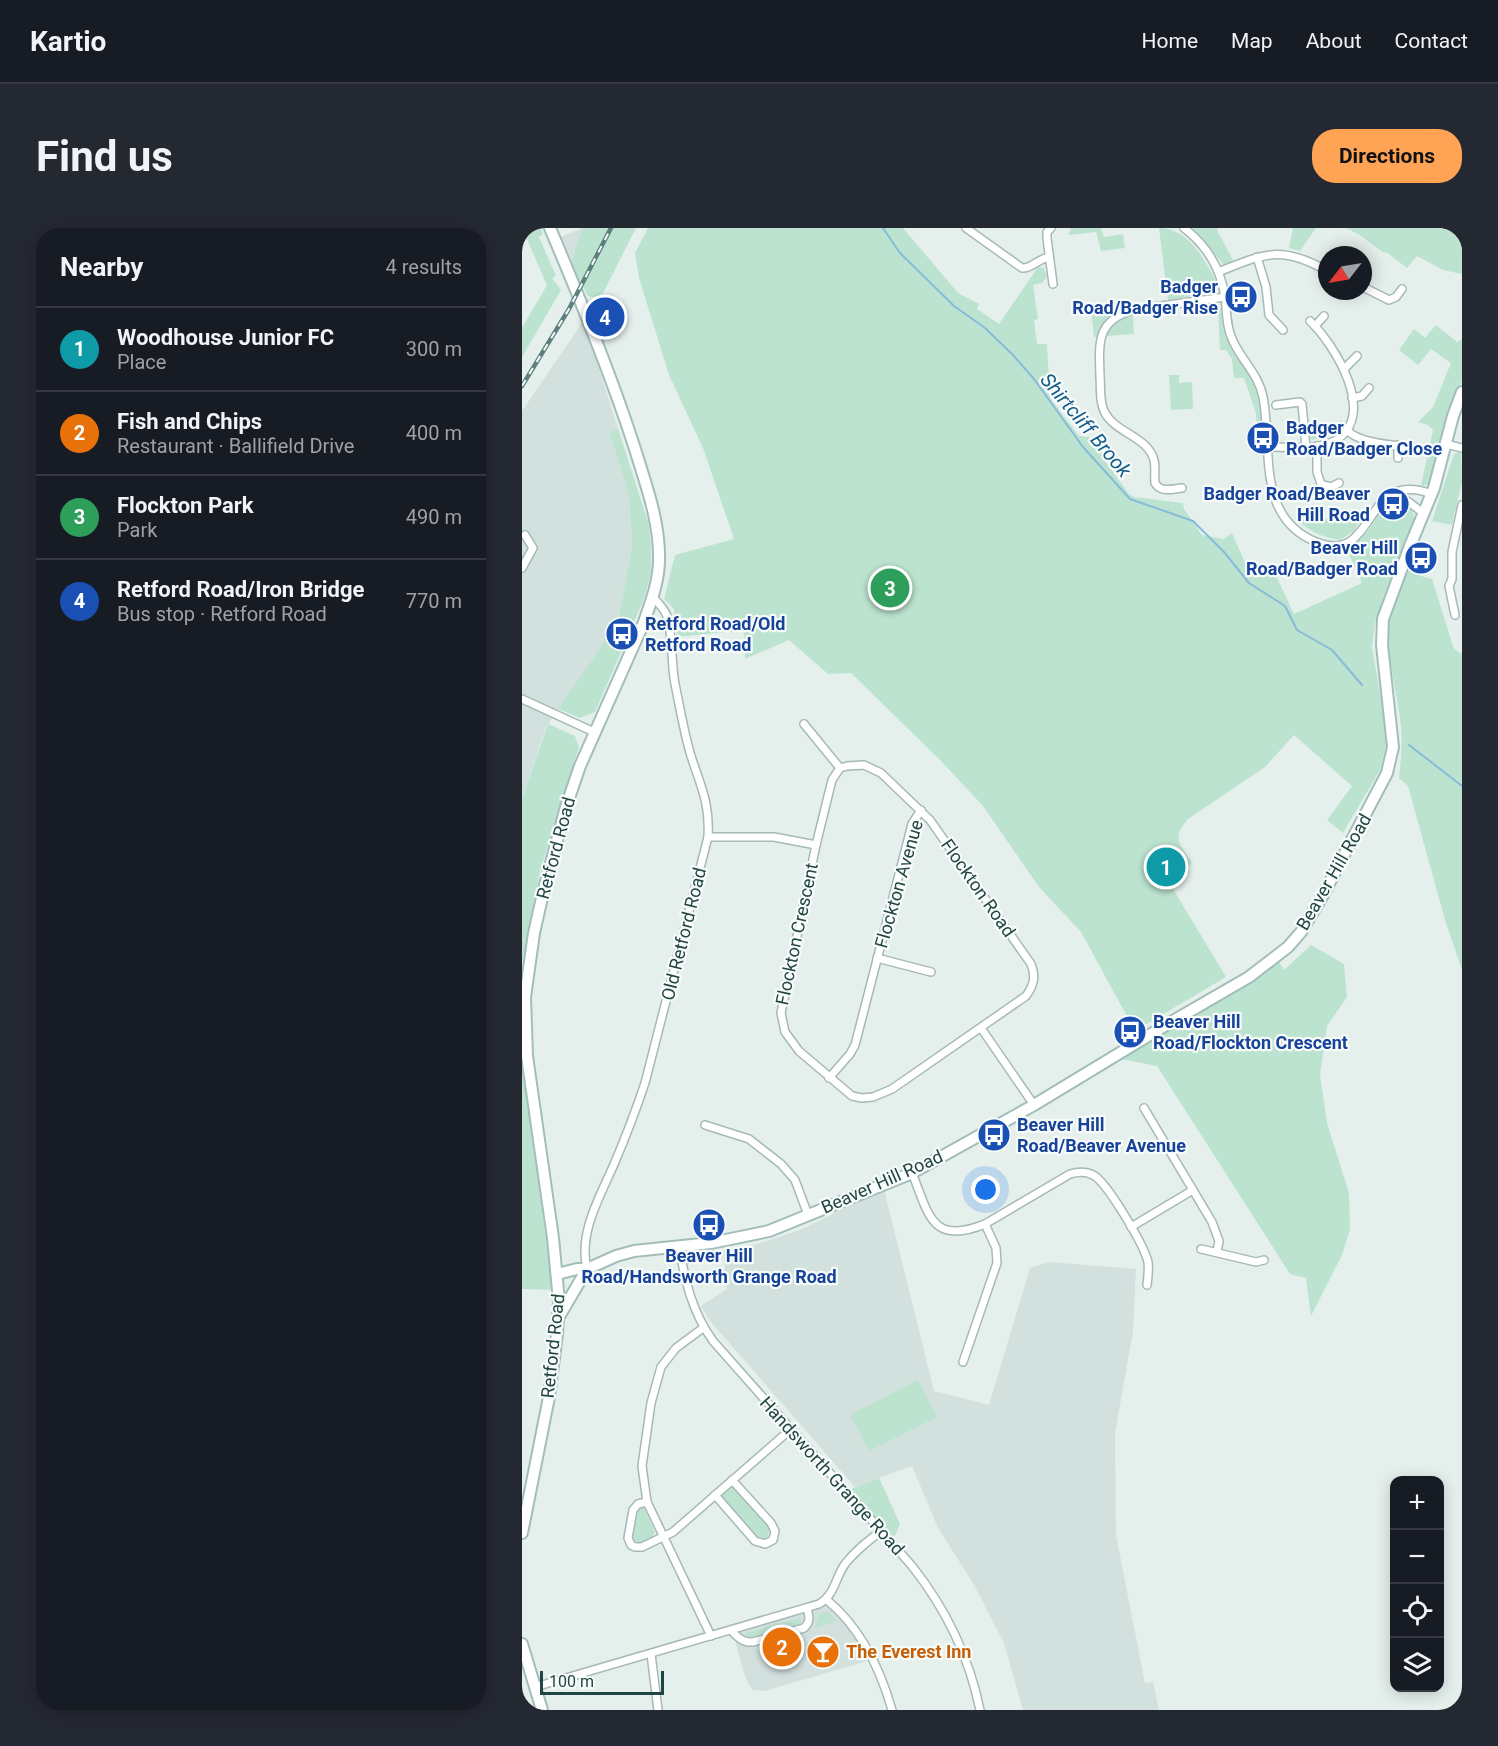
<!DOCTYPE html>
<meta charset="utf-8">
<style>
body{margin:0;font-family:Roboto,sans-serif;background:#242831;color:#f1f3f6}
.controls{position:absolute;right:18px;bottom:18px;display:grid;overflow:hidden;border-radius:12px;box-shadow:0 3px 15px #0003}
.controls button{width:54px;height:54px;display:grid;place-items:center;padding:0;border:0;border-bottom:2px solid #363941;background:#171b24;color:#f1f3f6;font:30px sans-serif}
.compass{position:absolute;left:796px;top:18px;width:54px;height:54px;border-radius:50%;background:#171b24;box-shadow:0 3px 15px #0003;rotate:239deg}
.scale{position:absolute;left:18px;bottom:15px;width:124px;box-sizing:border-box;padding-left:6px;border:3px solid #214543;border-top:0;font-size:16px;line-height:21px;white-space:nowrap;color:#214543;-webkit-text-stroke:4px #f7fbfa;paint-order:stroke}
.you{position:absolute;left:464px;top:962px;width:21px;height:21px;margin:-15px;border:4px solid #fff;border-radius:50%;background:#1a73e8;box-shadow:0 0 0 9px #1a73e833}
.badge{display:grid;place-items:center;width:39px;height:39px;border-radius:50%;background:#ffa454;color:#fff;font-size:20px;font-weight:700}
.pin{position:absolute;translate:-50% -50%;border:3px solid #fff;box-shadow:0 2px 6px #0006}
.list{margin:0;padding:0;list-style:none}
h2{display:flex;justify-content:space-between;align-items:center;height:78px;margin:0;padding:0 24px;font-size:26px}
h2 small{font-size:20px;font-weight:400;color:#9ea1a6}
.list li{display:grid;grid-template-columns:39px 1fr auto;gap:18px;align-items:center;box-sizing:border-box;height:84px;padding:0 24px;border-top:2px solid #363941}
.list b{display:block;font-size:22px;white-space:nowrap}
.list p{margin:0;font-size:20px;white-space:nowrap;color:#9ea1a6}
.list em{font-size:20px;font-style:normal;color:#9ea1a6}
.icon{flex:none;width:33px;height:33px;fill:none;stroke:currentColor;stroke-width:2;stroke-linecap:round;stroke-linejoin:round}
.map{position:relative;flex:none;width:940px;height:1482px;overflow:hidden;border-radius:24px}
header{display:flex;align-items:center;gap:36px;box-sizing:border-box;height:84px;padding:0 30px;background:#171b24;border-bottom:2px solid #363941}
header strong{font-size:28px}
nav{display:flex;gap:33px;margin-inline-start:auto;font-size:21px}
.intro{display:flex;align-items:center;justify-content:space-between;box-sizing:border-box;height:144px;padding:0 36px}
h1{margin:0;font-size:42px}
.button{padding:15px 27px;border-radius:24px;background:#ffa454;color:#111;font-size:21px;font-weight:700}
main{display:flex;gap:36px;padding:0 36px}
aside{flex:1;background:#171b24;border-radius:24px;box-shadow:0 3px 15px #0003}
.map>svg:first-child{display:block}
.built{fill:#d3e1de}
.green{fill:#bce3cf}
.lines{fill:none;stroke-linecap:round;stroke-linejoin:round}
.stream{stroke:#88bbda;stroke-width:2}
.street-casing{stroke:#a6b9b7;stroke-width:10}
.secondary-casing{stroke:#a2bdba;stroke-width:14}
.street{stroke:#fff;stroke-width:7}
.secondary{stroke:#fff;stroke-width:10}
.rail-casing{stroke:#5c807e;stroke-width:4.5}
.rail{stroke:#f7fbfa;stroke-width:2;stroke-dasharray:7;stroke-linecap:butt}
.labels{text-anchor:middle;stroke-width:4.5;stroke-linejoin:round;paint-order:stroke}
.transit-label{font-size:18px;font-weight:bold;fill:#164399;stroke:#f7fbfa;text-anchor:start}
.street-label{font-size:18px;fill:#214543;stroke:#f7fbfa}
.food-label{font-size:18px;font-weight:bold;fill:#c56008;stroke:#f7fbfa;text-anchor:start}
.water-label{font-size:20px;font-style:italic;fill:#135b89;stroke:#f7fbfa}
</style>
<header>
<strong>Kartio</strong>
<nav><a>Home</a><a>Map</a><a>About</a><a>Contact</a></nav>
</header>
<div class="intro"><h1>Find us</h1><a class="button">Directions</a></div>
<main>
<aside>
<h2>Nearby<small>4 results</small></h2>
<ul class="list">
<li><span class="badge" style="background:#0f9aa8">1</span><div><b>Woodhouse Junior FC</b><p>Place</p></div><em>300 m</em></li>
<li><span class="badge" style="background:#e8710a">2</span><div><b>Fish and Chips</b><p>Restaurant · Ballifield Drive</p></div><em>400 m</em></li>
<li><span class="badge" style="background:#2e9e5b">3</span><div><b>Flockton Park</b><p>Park</p></div><em>490 m</em></li>
<li><span class="badge" style="background:#1a4fb4">4</span><div><b>Retford Road/Iron Bridge</b><p>Bus stop · Retford Road</p></div><em>770 m</em></li>
</ul>
</aside>
<div class="map">
<svg width="940" height="1482" viewBox="0 0 940 1482">
<rect width="100%" height="100%" fill="#e5f0ed"/>
<g class="built">
<path d="M 60,0 L 50,33 L 39,9 Z"/>
<path d="M 62,92 L 96,201 L 87,204 L 107,267 L 110,315 L 96,394 L 24,499 L 0,571 L 0,183 Z"/>
<path d="M 362,961 L 412,1163 L 467,1177 L 508,1040 L 527,1034 L 614,1041 L 611,1103 L 593,1205 L 594,1307 L 623,1455 L 631,1454 L 637,1482 L 501,1482 L 482,1415 L 451,1355 L 416,1300 L 390,1238 L 333,1259 L 188,1093 L 179,1078 L 205,1061 L 200,1048 L 203,1040 L 200,1023 L 226,1019 L 278,1002 Z"/>
<path d="M 305,1372 L 316,1381 L 352,1431 L 243,1463 L 231,1462 L 226,1455 L 222,1445 L 214,1417 L 214,1408 L 209,1402 Z"/>
</g>
<g class="green">
<path d="M 0,0 L 19,0 L 21,6 L 17,9 L 34,48 L 30,50 L 39,62 L 0,129 L 0,100 L 25,57 Z"/>
<path d="M 60,0 L 114,0 L 81,65 L 74,69 L 66,68 L 49,36 Z"/>
<path d="M 126,0 L 381,0 L 436,65 L 457,76 L 455,81 L 477,96 L 516,39 L 522,40 L 525,49 L 520,55 L 511,57 L 516,91 L 512,92 L 515,116 L 525,116 L 528,170 L 557,208 L 579,211 L 581,230 L 607,266 L 612,269 L 661,275 L 662,281 L 680,307 L 702,311 L 710,305 L 728,346 L 749,337 L 772,386 L 840,355 L 825,322 C 832,316 840,311 846,303 C 855,291 865,265 884,277 C 892,282 893,289 892,298 L 864,362 L 853,395 L 850,419 L 861,484 L 864,518 L 858,542 L 821,605 L 805,592 L 830,558 L 772,507 L 743,539 L 666,591 C 649,611 658,615 670,635 L 645,651 L 704,749 L 613,803 L 559,704 L 517,659 L 461,578 L 418,532 L 329,445 L 306,446 L 267,412 L 223,431 L 222,402 L 155,409 L 152,381 L 142,371 L 153,327 L 212,311 L 181,220 L 147,147 L 117,50 L 113,25 Z"/>
<path d="M 549,0 L 579,0 L 582,9 L 601,6 L 603,20 L 579,23 L 574,4 L 546,7 Z"/>
<path d="M 637,0 C 667,0 683,32 695,55 L 694,64 L 646,72 Z"/>
<path d="M 671,0 L 697,0 L 695,2 L 711,32 L 706,36 L 701,36 Z"/>
<path d="M 771,0 L 794,0 L 778,23 L 767,20 Z"/>
<path d="M 824,0 L 940,0 L 940,46 L 921,42 L 895,28 L 885,40 L 864,24 L 862,25 L 838,7 Z"/>
<path d="M 594,79 L 611,87 L 612,106 L 572,109 L 569,82 Z"/>
<path d="M 696,80 L 699,81 C 702,96 704,111 713,125 C 718,133 725,140 729,148 C 739,166 740,187 741,207 L 735,207 L 734,185 L 722,150 L 712,150 L 710,131 L 704,122 L 698,122 Z"/>
<path d="M 914,97 L 935,114 L 940,111 L 940,153 L 926,191 L 911,251 L 906,257 L 899,258 L 911,202 L 906,197 L 896,194 L 911,179 L 929,135 L 909,121 L 896,137 L 877,122 L 892,101 L 903,110 Z"/>
<path d="M 647,147 L 657,147 L 657,155 L 670,154 L 671,181 L 649,182 Z"/>
<path d="M 820,192 L 821,201 L 812,207 L 790,212 L 788,208 Z"/>
<path d="M 96,201 L 127,297 L 129,320 L 129,345 L 122,371 L 73,484 L 58,490 L 36,481 L 96,394 L 110,316 L 107,267 L 87,204 Z"/>
<path d="M 939,223 L 940,254 L 930,297 L 910,293 L 932,226 Z"/>
<path d="M 839,290 L 832,303 L 818,312 C 800,309 787,304 775,291 Z"/>
<path d="M 900,317 L 899,348 L 910,351 L 932,421 L 940,426 L 940,742 L 923,692 L 886,558 L 877,550 C 879,530 881,510 878,490 C 875,467 862,413 867,393 C 873,367 888,341 900,317 Z"/>
<path d="M 26,496 L 53,508 L 57,519 L 18,643 L 0,735 L 0,571 Z"/>
<path d="M 789,717 L 822,736 L 825,769 L 805,798 L 798,847 L 805,895 L 827,965 L 828,1001 L 820,1027 L 789,1088 L 784,1050 L 768,1046 L 635,838 L 599,831 L 730,753 L 757,734 L 762,742 Z"/>
<path d="M 0,837 L 31,1062 L 0,1061 Z"/>
<path d="M 396,1152 L 415,1189 L 347,1223 L 328,1187 Z"/>
<path d="M 357,1250 L 378,1296 L 372,1310 L 329,1261 Z"/>
<path d="M 212,1259 L 245,1296 L 248,1302 L 245,1310 L 238,1311 L 233,1308 L 200,1270 L 200,1266 L 207,1260 Z"/>
<path d="M 119,1279 L 122,1280 L 133,1304 L 130,1311 L 118,1317 L 111,1314 L 109,1310 L 115,1282 Z"/>
<path d="M 306,1384 L 315,1393 L 293,1400 L 297,1386 Z"/>
<path d="M 278,1390 L 280,1397 L 226,1412 L 224,1405 Z"/>
</g>
<g class="lines">
<g class="stream">
<path d="M 361,0 L 378,25 L 432,78 L 463,100 L 491,127 L 512,151 L 561,219 L 608,271 L 671,293 L 702,324 L 727,355 L 763,378 L 775,402 L 810,422 L 840,457"/>
<path d="M 887,517 L 940,558"/>
</g>
<defs>
<g id="street">
<path d="M 444,0 L 500,40 C 509,41 516,31 527,29"/>
<path d="M 529,0 L 525,4 L 525,10 L 531,56"/>
<path d="M 662,0 C 684,17 699,41 703,69 C 705,84 704,99 711,113 C 720,133 737,147 741,169 C 751,220 733,289 794,314 C 856,339 839,239 910,266"/>
<path d="M 735,29 L 744,59 L 747,87 L 761,102"/>
<path d="M 696,44 C 742,26 759,16 805,43"/>
<path d="M 841,59 L 867,72 L 874,69 L 880,61"/>
<path d="M 793,98 L 802,88"/>
<path d="M 822,141 L 835,128"/>
<path d="M 830,170 L 840,168 L 847,160"/>
<path d="M 754,177 L 778,174 L 780,176 L 784,219"/>
<path d="M 825,202 C 838,217 878,217 898,221"/>
<path d="M 924,216 L 940,220"/>
<path d="M 795,218 L 795,244 L 799,256 L 809,259 L 817,255"/>
<path d="M 745,219 C 767,219 795,223 814,212 C 856,186 812,116 788,93"/>
<path d="M 876,230 L 876,217"/>
<path d="M 660,260 C 650,261 639,265 633,255 C 632,248 634,240 632,232 C 626,209 594,205 583,185 C 577,174 579,160 578,148 C 577,115 574,93 611,82 L 703,69"/>
<path d="M 864,271 C 886,266 887,277 902,285"/>
<path d="M 0,340 L 11,320 L 3,307"/>
<path d="M 933,387 L 927,358 L 930,351 L 930,324 L 940,277"/>
<path d="M 0,471 L 72,504"/>
<path d="M 282,496 L 318,540"/>
<path d="M 342,537 L 359,545 L 408,592 L 509,736 C 514,748 512,757 504,768 L 370,861 L 351,869 L 340,870 L 330,868 L 277,823 L 263,804 L 259,785 L 294,617 L 310,552 L 318,540 L 325,538 Z"/>
<path d="M 186,609 L 252,609 L 294,617"/>
<path d="M 355,730 L 409,744"/>
<path d="M 459,800 L 512,877"/>
<path d="M 307,850 L 328,826 L 333,817 L 390,596 L 399,582"/>
<path d="M 622,880 L 690,994 L 697,1013 L 695,1024"/>
<path d="M 183,897 L 227,911 L 259,936 L 273,952 L 286,987"/>
<path d="M 390,945 C 407,986 409,1018 463,996 L 548,946 C 555,944 563,943 571,947 C 585,954 622,1017 626,1034 C 627,1042 626,1049 625,1057"/>
<path d="M 609,999 L 671,962"/>
<path d="M 157,1018 C 163,1053 170,1084 191,1113 L 390,1338 C 424,1381 447,1428 458,1482"/>
<path d="M 679,1021 L 734,1034 L 742,1032"/>
<path d="M 65,1041 C 56,1004 79,967 93,934 C 104,908 114,882 123,855 L 186,609 C 188,575 179,559 169,528 C 162,505 158,480 153,456 C 149,435 151,412 146,391 C 144,382 137,376 131,369"/>
<path d="M 181,1100 L 154,1120 L 139,1139 L 129,1175 L 120,1238 L 125,1274 L 189,1408"/>
<path d="M 441,1134 L 475,1035 L 474,1020 L 463,996"/>
<path d="M 193,1267 L 233,1313 L 243,1316 L 251,1312 L 253,1303 L 249,1295 L 210,1252"/>
<path d="M 125,1274 L 116,1276 L 111,1282 L 106,1310 L 109,1317 L 113,1319 L 120,1319 L 151,1304 L 269,1201"/>
<path d="M 305,1372 C 339,1400 358,1440 370,1482"/>
<path d="M 209,1402 C 215,1409 221,1415 231,1414 L 282,1400 C 289,1394 287,1388 285,1380"/>
<path d="M 129,1426 L 136,1482"/>
<path d="M 13,1459 L 297,1376 C 313,1367 313,1350 323,1336 C 333,1323 346,1313 359,1303"/>
</g>
<g id="secondary">
<path d="M 35,1046 L 55,1041 L 65,1041 L 94,1028 L 112,1023 L 189,1015 L 247,1003 L 390,945 L 512,877 L 644,797 L 727,749 L 766,719 L 779,704 L 801,667 L 865,545 L 871,519 L 860,417 L 861,391 L 888,318 L 912,260 L 931,188 L 940,164"/>
<path d="M 38,1087 L 65,1041"/>
<path d="M 0,1305 L 27,1169 L 35,1106 L 37,1073 L 31,1010 L 5,828 L 3,769 L 12,705 L 22,661 L 44,579 L 58,538 L 122,394 C 129,374 137,353 137,332 C 138,294 124,257 113,221 C 89,146 59,73 28,0"/>
<path d="M 0,1416 L 20,1482"/>
</g>
</defs>
<use href="#street" class="street-casing"/>
<use href="#secondary" class="secondary-casing"/>
<use href="#street" class="street"/>
<use href="#secondary" class="secondary"/>
<defs>
<path id="rail" d="M 0,158 L 47,81 L 89,0"/>
</defs>
<use href="#rail" class="rail-casing"/>
<use href="#rail" class="rail"/>
</g>
<defs>
<symbol id="bus-disc" viewBox="-11 -11 22 22"><circle r="9.5" fill="#1a4fb4" stroke="#f7fbfa"/><path d="M-5-6H5V4H4V6H2V4H-2V6H-4V4H-5ZM-3.5-4V0h7V-4ZM-3.5 1.2v1.5H-2V1.2ZM2 1.2v1.5H3.5V1.2Z" fill="#fff"/></symbol>
<symbol id="bar-disc" viewBox="-11 -11 22 22"><circle r="9.5" fill="#e8710a" stroke="#f7fbfa"/><path d="M-6-5H6L.8 .8V4.5H3.5V6h-7V4.5H-.8V.8Z" fill="#fff"/></symbol>
</defs>
<g fill-rule="evenodd">
<use href="#bus-disc" x="700" y="50" width="38" height="38"/>
<use href="#bus-disc" x="722" y="191" width="38" height="38"/>
<use href="#bus-disc" x="852" y="257" width="38" height="38"/>
<use href="#bus-disc" x="880" y="311" width="38" height="38"/>
<use href="#bus-disc" x="81" y="387" width="38" height="38"/>
<use href="#bus-disc" x="589" y="785" width="38" height="38"/>
<use href="#bus-disc" x="453" y="888" width="38" height="38"/>
<use href="#bus-disc" x="168" y="978" width="38" height="38"/>
<use href="#bar-disc" x="282" y="1405" width="38" height="38"/>
</g>
<g class="labels">
<g class="transit-label">
<text x="696" y="65" text-anchor="end">Badger<tspan x="696" dy="21">Road/Badger Rise</tspan></text>
<text x="764" y="206">Badger<tspan x="764" dy="21">Road/Badger Close</tspan></text>
<text x="848" y="272" text-anchor="end">Badger Road/Beaver<tspan x="848" dy="21">Hill Road</tspan></text>
<text x="876" y="326" text-anchor="end">Beaver Hill<tspan x="876" dy="21">Road/Badger Road</tspan></text>
<text x="123" y="402">Retford Road/Old<tspan x="123" dy="21">Retford Road</tspan></text>
<text x="631" y="800">Beaver Hill<tspan x="631" dy="21">Road/Flockton Crescent</tspan></text>
<text x="495" y="903">Beaver Hill<tspan x="495" dy="21">Road/Beaver Avenue</tspan></text>
<text x="187" y="1034" text-anchor="middle">Beaver Hill<tspan x="187" dy="21">Road/Handsworth Grange Road</tspan></text>
</g>
<g class="street-label">
<text transform="translate(34 620) rotate(-75)" y="6">Retford Road</text>
<text transform="translate(812 644) rotate(-60)" y="6">Beaver Hill Road</text>
<text transform="translate(377 656) rotate(-74)" y="6">Flockton Avenue</text>
<text transform="translate(456 660) rotate(55)" y="6">Flockton Road</text>
<text transform="translate(162 706) rotate(-76)" y="6">Old Retford Road</text>
<text transform="translate(275 706) rotate(-78)" y="6">Flockton Crescent</text>
<text transform="translate(360 954) rotate(-24)" y="6">Beaver Hill Road</text>
<text transform="translate(31 1118) rotate(-84)" y="6">Retford Road</text>
<text transform="translate(310 1248) rotate(48)" y="6">Handsworth Grange Road</text>
</g>
<g class="food-label">
<text x="324" y="1430">The Everest Inn</text>
</g>
<g class="water-label">
<text transform="translate(564 197) rotate(50)" y="7">Shirtcliff Brook</text>
</g>
</g>
</svg>
<div class="controls">
<button>+</button>
<button>−</button>
<button><svg class="icon" aria-label="locate" viewBox="0 0 24 24"><circle cx="12" cy="12" r="6"/><path d="M12 2v4M12 18v4M2 12h4M18 12h4"/></svg></button>
<button><svg class="icon" aria-label="layers" viewBox="0 0 24 24"><path d="M12 4l9 5-9 5-9-5zM3 14l9 5 9-5"/></svg></button>
</div>
<svg class="compass" viewBox="-18 -18 36 36"><path d="M0-13l5 13h-10z" fill="#e53935"/><path d="M0 13l5-13h-10z" fill="#9ea1a6"/></svg>
<div class="scale">100 m</div>
<div class="you"></div>
<div class="pin badge" style="left:644px;top:639px;background:#0f9aa8">1</div>
<div class="pin badge" style="left:260px;top:1419px;background:#e8710a">2</div>
<div class="pin badge" style="left:368px;top:360px;background:#2e9e5b">3</div>
<div class="pin badge" style="left:83px;top:89px;background:#1a4fb4">4</div>
</div>
</main>
